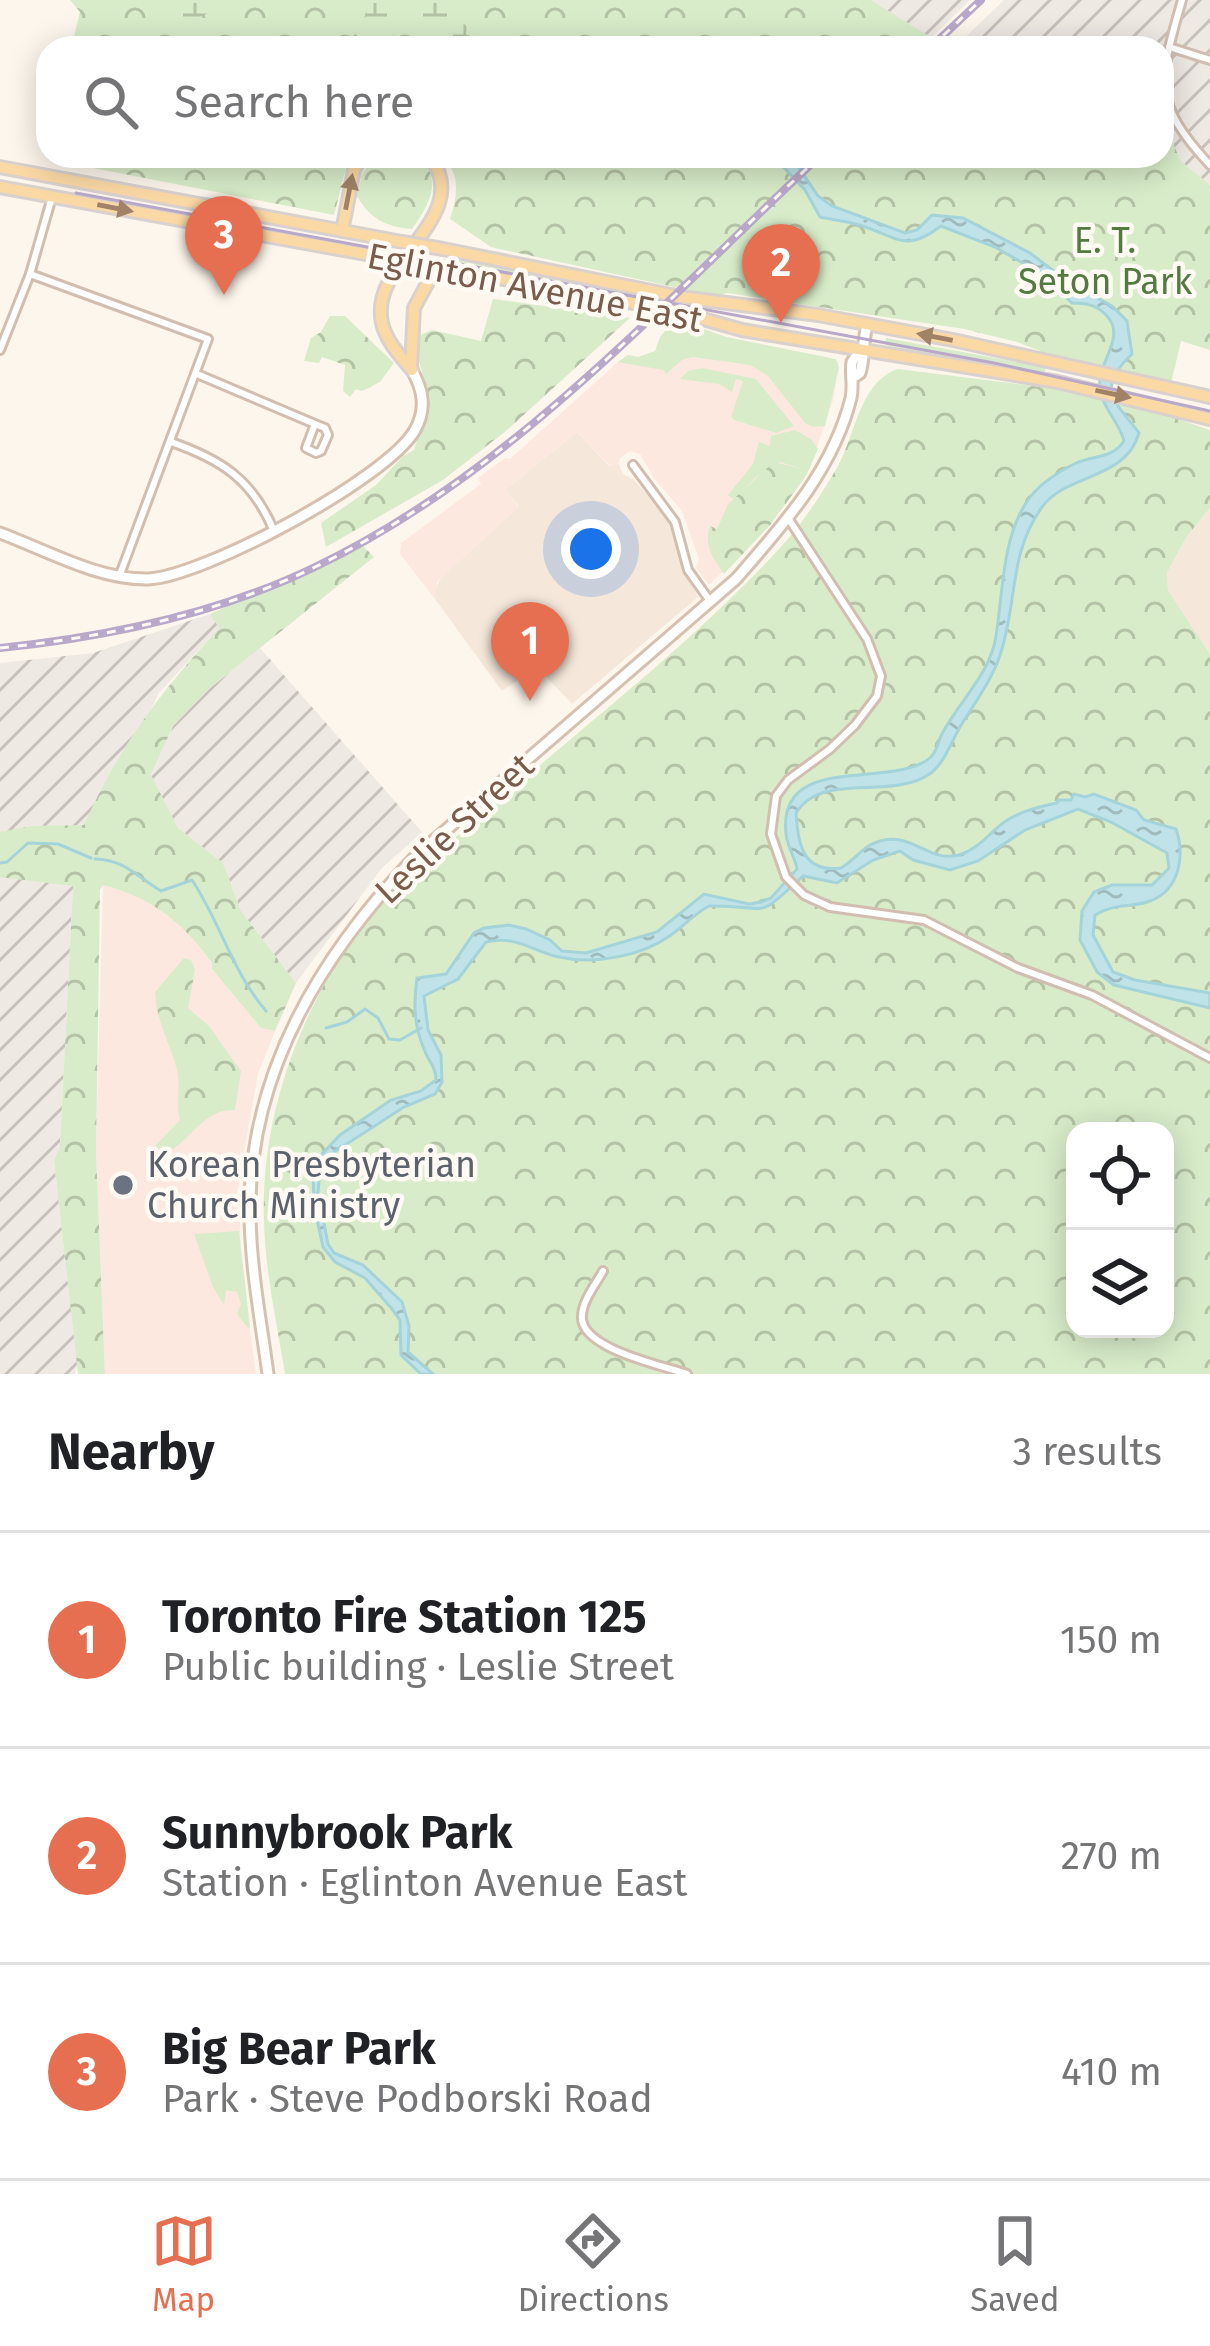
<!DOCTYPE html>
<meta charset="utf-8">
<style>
body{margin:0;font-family:"Fira Sans",sans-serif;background:#f2f2f2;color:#202124}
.controls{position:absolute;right:36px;bottom:36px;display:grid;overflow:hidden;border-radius:24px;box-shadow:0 6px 30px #0003}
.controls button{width:108px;height:108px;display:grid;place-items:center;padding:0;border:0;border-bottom:3px solid #e0e0e0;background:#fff;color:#202124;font:60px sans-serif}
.you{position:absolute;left:591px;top:549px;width:42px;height:42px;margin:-30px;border:9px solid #fff;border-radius:50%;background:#1a73e8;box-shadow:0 0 0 18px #1a73e833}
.badge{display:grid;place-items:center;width:78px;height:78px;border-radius:50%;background:#e76f51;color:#fff;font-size:39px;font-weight:700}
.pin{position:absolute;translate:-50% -99px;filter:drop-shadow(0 3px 6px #0008)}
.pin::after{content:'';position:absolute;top:63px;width:42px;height:36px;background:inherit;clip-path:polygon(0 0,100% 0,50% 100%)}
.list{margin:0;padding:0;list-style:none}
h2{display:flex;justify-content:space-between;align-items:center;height:156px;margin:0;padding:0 48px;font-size:51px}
h2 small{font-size:39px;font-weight:400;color:#757577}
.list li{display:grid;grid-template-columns:78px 1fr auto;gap:36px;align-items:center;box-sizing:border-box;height:216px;padding:0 48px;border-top:3px solid #e0e0e0}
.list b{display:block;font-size:45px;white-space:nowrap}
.list p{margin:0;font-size:39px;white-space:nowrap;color:#757577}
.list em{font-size:39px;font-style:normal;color:#757577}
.icon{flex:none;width:66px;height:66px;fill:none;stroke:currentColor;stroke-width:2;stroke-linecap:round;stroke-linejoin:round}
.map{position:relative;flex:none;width:1210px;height:1374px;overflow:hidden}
.search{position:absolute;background:#fff;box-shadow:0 6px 30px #0003;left:36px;right:36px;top:36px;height:132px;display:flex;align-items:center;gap:30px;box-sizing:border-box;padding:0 42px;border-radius:36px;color:#757577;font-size:45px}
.sheet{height:804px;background:#fff}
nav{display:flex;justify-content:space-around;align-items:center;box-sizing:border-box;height:168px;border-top:3px solid #e0e0e0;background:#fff;font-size:33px;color:#757577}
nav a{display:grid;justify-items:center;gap:6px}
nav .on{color:#e76f51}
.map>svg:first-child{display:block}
.residential{fill:#f5e8da}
.commercial{fill:#fde8e0}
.industrial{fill:url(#industrial-furrows)}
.grass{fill:#d8ecc9}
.forest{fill:url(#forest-crowns);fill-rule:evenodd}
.wetland{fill:url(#wetland-marsh)}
.water{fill:url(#water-ripples);stroke:#a5d3da;stroke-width:3}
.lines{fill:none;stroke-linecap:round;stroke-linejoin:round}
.stream{stroke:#a5d3da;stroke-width:3}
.street-casing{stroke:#d1beb0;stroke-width:12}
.secondary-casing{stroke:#d6c0b0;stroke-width:15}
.primary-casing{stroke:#dad1cd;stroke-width:16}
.street{stroke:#fff;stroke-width:6}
.secondary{stroke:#fff;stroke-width:9}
.primary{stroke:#fbd9a5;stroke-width:10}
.tram{stroke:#b9a8c9;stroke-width:3}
.rail-casing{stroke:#b9a8c9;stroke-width:8}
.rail{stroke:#fffaf3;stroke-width:3;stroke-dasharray:9;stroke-linecap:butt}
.primary-bridge-casing{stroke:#dad1cd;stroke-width:16;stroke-linecap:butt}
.primary-bridge{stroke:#fbd9a5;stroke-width:10}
.oneway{fill:#a18267}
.worship-dot{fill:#6b7280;stroke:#fffaf3;stroke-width:4.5}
.labels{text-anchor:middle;stroke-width:9;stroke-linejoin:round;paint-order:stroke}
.park-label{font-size:36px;fill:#537a41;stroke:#fffaf3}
.street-label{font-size:36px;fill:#7a5c4d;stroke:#fffaf3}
.worship-label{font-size:36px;fill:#5b616d;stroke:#fffaf3;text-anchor:start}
</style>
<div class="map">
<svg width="1210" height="1374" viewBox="0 0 1210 1374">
<defs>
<pattern id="industrial-furrows" width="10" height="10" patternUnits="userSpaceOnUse" patternTransform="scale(3)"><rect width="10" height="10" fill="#efe9e4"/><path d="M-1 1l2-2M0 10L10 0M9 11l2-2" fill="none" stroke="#c7c0bb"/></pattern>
<pattern id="forest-crowns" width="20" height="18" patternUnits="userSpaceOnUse" patternTransform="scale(3)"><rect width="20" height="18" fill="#d8ecc9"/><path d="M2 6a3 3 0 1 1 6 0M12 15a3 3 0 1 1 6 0" fill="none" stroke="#b4c2a5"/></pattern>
<pattern id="wetland-marsh" width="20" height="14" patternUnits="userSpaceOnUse" patternTransform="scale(3)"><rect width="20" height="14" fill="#d8ecc9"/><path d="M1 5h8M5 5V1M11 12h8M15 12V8" fill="none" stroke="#b4c2a5"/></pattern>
<pattern id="water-ripples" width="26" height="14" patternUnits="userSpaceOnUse" patternTransform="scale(3)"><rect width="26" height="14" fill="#bfe3e8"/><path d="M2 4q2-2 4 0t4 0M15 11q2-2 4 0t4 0" fill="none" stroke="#a0bbbe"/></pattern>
</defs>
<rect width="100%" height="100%" fill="#fdf6ec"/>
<g class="residential">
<path d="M 577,432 L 609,466 L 619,464 L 623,474 L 634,480 L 666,515 L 681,562 L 698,597 L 572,704 L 537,667 L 502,691 L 435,599 L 435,589 L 442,576 L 519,506 L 505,490 Z"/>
<path d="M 1210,508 L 1210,654 L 1168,590 L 1167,573 L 1187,536 Z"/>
</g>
<g class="commercial">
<path d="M 676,319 L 726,337 L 838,362 L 834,397 L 810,468 L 770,525 L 709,585 L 696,568 L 699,559 L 682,511 L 654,478 L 640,454 L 630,451 L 620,458 L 619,464 L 610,466 L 577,432 L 505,490 L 519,507 L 437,582 L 435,599 L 400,554 L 401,543 L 481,484 L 478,478 L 505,458 L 510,459 L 618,362 L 628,355 L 638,357 L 655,351 L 660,337 Z"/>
<path d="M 103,885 L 129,891 L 166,912 L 190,932 L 212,963 L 212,969 L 261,1028 L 275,1031 L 258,1074 L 239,1179 L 241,1263 L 256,1374 L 105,1374 L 96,1151 Z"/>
</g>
<g class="industrial">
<path d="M 871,0 L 970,0 L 931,38 Z"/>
<path d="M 1004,0 L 1210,0 L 1210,185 L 1181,161 L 1162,120 L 1162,48 L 954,48 Z"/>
<path d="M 210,614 L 220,627 L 158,694 L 73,887 L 60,1146 L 54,1160 L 77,1364 L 75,1374 L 0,1374 L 0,663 L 93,653 Z"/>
<path d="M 260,648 L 422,832 L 381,869 L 296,983 L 241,911 L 223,863 L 178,828 L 151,776 L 173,726 L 210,688 Z"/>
</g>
<g class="grass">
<path d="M 452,257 L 649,295 L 648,301 L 451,263 Z"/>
<path d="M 676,319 L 726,337 L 836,359 L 839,368 L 825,426 L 813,427 L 805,423 L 768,376 L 750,365 L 693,357 L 682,360 L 666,374 L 663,370 L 618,362 L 628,355 L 638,357 L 655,351 L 660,337 Z"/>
<path d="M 886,338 L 1046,367 L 1044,374 L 885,345 Z"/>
<path d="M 702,368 L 756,379 L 794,426 L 776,433 L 734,420 L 731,417 L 743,381 L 736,379 L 732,392 L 719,384 L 680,379 L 688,371 Z"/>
<path d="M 795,430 L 811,439 L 818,449 L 806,476 L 799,468 L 780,462 L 755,478 L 734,500 L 728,495 L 753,464 L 759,442 L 770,446 L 771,436 Z"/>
<path d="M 239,1231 L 250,1327 L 248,1328 L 237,1314 L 241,1304 L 237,1292 L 226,1290 L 224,1305 L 213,1287 L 194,1234 Z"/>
</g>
<g class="forest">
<path d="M 70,0 L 871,0 L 948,48 L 71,48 L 80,12 Z"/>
<path d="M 1162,120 L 1181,161 L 1210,185 L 1210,350 L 1181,341 L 1171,383 L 1061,359 L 1017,342 L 964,329 L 727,293 L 715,296 L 491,247 L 450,219 C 458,195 461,171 440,156 L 1162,156 Z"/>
<path d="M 48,149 L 48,156 L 349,156 L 334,215 L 47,159 Z"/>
<path d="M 374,156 L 421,156 C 442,183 430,203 412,229 C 386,227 370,219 357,196 L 362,174 Z"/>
<path d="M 493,299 L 630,318 L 506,431 L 443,480 L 326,547 L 321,523 L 376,485 L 403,456 L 414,450 L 430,399 L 418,358 L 418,336 L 432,330 L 481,341 Z"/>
<path d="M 330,316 L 345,316 L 394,363 L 380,382 L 362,391 L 356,389 L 350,397 L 343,391 L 345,365 L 322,357 L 319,363 L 304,361 L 311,338 L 321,332 Z"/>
<path d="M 898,369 L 1058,389 L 1163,414 L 1210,430 L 1210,508 L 1187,536 L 1167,573 L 1168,590 L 1210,654 L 1210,1374 L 285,1374 C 277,1323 265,1273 264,1221 C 260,1113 304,994 375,912 C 407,875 446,846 483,814 C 582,727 691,645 780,548 C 803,523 821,495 838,466 C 855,436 860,381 898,369 ZM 1075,1131 L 1165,1131 L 1165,1329 L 1075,1329 Z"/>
<path d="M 774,462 L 799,468 L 806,476 L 770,525 L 724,574 C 713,558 703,545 710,526 L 717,529 L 728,504 Z"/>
<path d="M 362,545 L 374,557 L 210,688 L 173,726 L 151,775 L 178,828 L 223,863 L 241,911 L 296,983 L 275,1031 L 261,1028 L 212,969 L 212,963 C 184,923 151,897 103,885 L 100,890 L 96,1151 L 105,1374 L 78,1374 L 54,1160 L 60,1146 L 73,886 L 0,877 L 0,832 L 32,826 L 84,825 C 120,745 160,693 219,628 L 210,614 Z"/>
<path d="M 184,958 L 191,960 L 195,970 L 188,1008 L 209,1026 L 241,1071 L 235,1110 C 202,1108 190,1144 162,1155 L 153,1148 L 180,1120 C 175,1102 181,1086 177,1070 C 169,1040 157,1024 155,992 Z"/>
</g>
<g class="wetland">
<path d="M 142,0 L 239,0 L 197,18 L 206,34 L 234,48 L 197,48 L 161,12 L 142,6 Z"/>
<path d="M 368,0 L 443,0 L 467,27 L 466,35 L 454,38 L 407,18 L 401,20 L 393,36 L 395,48 L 346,48 L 366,16 Z"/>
</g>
<path class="water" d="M 773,156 L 791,156 L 818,196 L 832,206 L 905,233 L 917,230 L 932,215 L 963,218 L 1030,253 L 1071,284 L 1112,306 L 1127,321 L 1132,354 C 1094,390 1116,402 1139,433 C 1126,480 1067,473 1042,507 C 1008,555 1018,602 1000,655 C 992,680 974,704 960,727 C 952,741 944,763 931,773 C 891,802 823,770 796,813 C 798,845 803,873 841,868 C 852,862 860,851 870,845 C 909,825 927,864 959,855 C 976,850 984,839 997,828 C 1013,813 1037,807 1057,803 L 1059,800 L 1071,800 L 1074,794 L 1085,797 L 1094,794 L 1136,810 L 1144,820 L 1176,829 C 1185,855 1180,890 1150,901 C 1131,908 1114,903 1095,915 L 1093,935 L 1113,972 L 1135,980 L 1210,993 L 1210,1008 L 1114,985 L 1097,972 L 1080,940 L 1082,911 L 1094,892 L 1112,885 L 1152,885 L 1169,868 L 1167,853 L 1111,822 L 1078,809 L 1025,830 L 978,861 L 950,870 L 913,860 L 900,851 L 873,860 L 837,883 L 803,876 C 753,923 772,905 709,906 C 695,913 684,926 671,935 C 642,956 595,965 559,957 C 531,951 517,935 486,942 L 458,979 L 424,996 L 428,1030 L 441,1055 L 442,1082 L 435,1094 L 404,1107 L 331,1154 L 320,1170 L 318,1193 L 328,1244 L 334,1253 L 363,1265 L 402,1302 L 409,1326 L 408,1352 L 433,1374 L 421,1374 L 401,1355 L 400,1320 L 392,1309 L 365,1278 L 335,1262 L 323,1247 L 314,1206 L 313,1172 L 322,1154 L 340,1135 L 391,1100 L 421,1091 L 436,1080 C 436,1069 431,1064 426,1054 C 414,1027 413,1006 417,978 L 446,974 L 474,933 L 484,928 L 509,925 L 526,929 L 550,940 L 562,951 L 586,953 L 657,932 L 704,894 L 749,904 L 761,902 L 771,898 L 797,869 C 795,857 787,846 786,834 C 777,750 893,791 931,757 C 938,750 938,740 943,732 C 960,701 991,672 996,636 C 1003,593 1002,540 1026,503 C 1036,486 1059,471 1076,463 C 1094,455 1112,459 1124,441 C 1120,423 1103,409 1100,389 C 1096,363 1127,338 1107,316 C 1097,305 1087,303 1072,303 L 1040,273 L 995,247 L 941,226 C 904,254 897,236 859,225 C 847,221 833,220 820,217 L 805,190 Z"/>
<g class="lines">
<g class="stream">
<path d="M 95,859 C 125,860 136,876 161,891 L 192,880 C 220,922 233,973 266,1011"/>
<path d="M 0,863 L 7,862 L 28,843 L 58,844 L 91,858"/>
<path d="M 326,1028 L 347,1022 L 365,1009 L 378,1018 L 389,1039 L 400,1040 L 421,1028"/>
</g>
<defs>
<g id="street">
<path d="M 1182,0 C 1160,78 1150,101 1210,165"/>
<path d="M 1169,47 L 1210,60"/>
<path d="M 30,274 L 208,339 L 119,577"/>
<path d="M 0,350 L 30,274 L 52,197"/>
<path d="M 197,374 L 315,424 L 306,448 L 316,453 L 321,451 L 328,435 L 325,428 L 315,424"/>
<path d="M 171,442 C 220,459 252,479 273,529"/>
<path d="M 633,465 L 675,522 L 688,570 L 710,601"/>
<path d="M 788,518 L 867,639 L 881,676 L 877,696 L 855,725 L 830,749 L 788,780 L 776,796 L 771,834 L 786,877 L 804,895 L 830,907 L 924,920 L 1018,968 L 1092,995 L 1210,1058"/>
<path d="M 603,1271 C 596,1284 583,1300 582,1315 C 578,1348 661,1365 687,1374"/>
</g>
<g id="secondary">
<path d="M 854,377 L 860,373 C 865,357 862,342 867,326"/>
<path d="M 0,533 C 46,550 98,580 148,579 C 202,577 387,479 415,430 C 427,408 423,390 412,370"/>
<path d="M 268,1374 C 261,1322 251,1270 250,1217 C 247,1076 321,954 416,856 L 736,579 C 784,524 833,470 851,398 C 854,384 850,375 852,362 L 861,349"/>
</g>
<g id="primary">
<path d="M 0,167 L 402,242"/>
<path d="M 0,187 L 382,257"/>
<path d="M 342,231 L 354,170 L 362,156"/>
<path d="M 443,249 L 681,297 L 818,315 L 953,340 L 1210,397"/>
<path d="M 433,266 L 671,310 L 742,330 L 1058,382 L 1210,419"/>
<path d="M 411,366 L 414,308 L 432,275 L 448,275"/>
<path d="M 412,370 C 400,356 386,341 382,323 C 368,260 476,219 430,156"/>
</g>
</defs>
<use href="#street" class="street-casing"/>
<use href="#secondary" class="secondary-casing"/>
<use href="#primary" class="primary-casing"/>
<use href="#street" class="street"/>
<use href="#secondary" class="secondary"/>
<use href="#primary" class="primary"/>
<path class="tram" d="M 76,193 L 994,363 L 1210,411"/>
<defs>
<g id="rail">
<path d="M 930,48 L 981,0"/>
<path d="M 0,648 C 107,637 218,614 315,567 C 512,473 663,302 820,156"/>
</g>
</defs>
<use href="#rail" class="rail-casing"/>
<use href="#rail" class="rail"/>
<defs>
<g id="primary-bridge">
<path d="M 402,242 L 443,249"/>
<path d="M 382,257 L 433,266"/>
</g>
</defs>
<use href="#primary-bridge" class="primary-bridge-casing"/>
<use href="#primary-bridge" class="primary-bridge"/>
</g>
<defs><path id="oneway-solid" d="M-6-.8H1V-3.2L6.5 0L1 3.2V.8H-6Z" transform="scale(3)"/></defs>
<g class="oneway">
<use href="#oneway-solid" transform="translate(349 192) rotate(-79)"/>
<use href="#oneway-solid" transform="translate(115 208) rotate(11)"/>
<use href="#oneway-solid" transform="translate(935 337) rotate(-169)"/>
<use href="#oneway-solid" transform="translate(1113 394) rotate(12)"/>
</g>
<circle class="worship-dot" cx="123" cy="1185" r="12"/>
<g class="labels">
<g class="park-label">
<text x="1105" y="253">E. T.<tspan x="1105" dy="41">Seton Park</tspan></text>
</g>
<g class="street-label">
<text transform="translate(535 287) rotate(11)" y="13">Eglinton Avenue East</text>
<text transform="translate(454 828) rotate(-43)" y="13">Leslie Street</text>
</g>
<g class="worship-label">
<text x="147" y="1177">Korean Presbyterian<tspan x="147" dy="41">Church Ministry</tspan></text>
</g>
</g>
</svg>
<div class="controls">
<button><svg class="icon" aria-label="locate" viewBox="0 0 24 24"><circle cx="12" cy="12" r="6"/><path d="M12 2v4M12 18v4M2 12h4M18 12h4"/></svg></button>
<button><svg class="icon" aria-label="layers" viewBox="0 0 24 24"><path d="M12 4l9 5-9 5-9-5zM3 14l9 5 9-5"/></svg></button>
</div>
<div class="you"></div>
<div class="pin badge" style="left:530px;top:701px">1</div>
<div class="pin badge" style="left:781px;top:323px">2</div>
<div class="pin badge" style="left:224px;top:295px">3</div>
<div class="search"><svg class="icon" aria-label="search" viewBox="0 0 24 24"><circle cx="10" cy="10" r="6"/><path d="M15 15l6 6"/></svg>Search here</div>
</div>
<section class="sheet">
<h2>Nearby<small>3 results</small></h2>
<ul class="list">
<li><span class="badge">1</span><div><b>Toronto Fire Station 125</b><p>Public building · Leslie Street</p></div><em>150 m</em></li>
<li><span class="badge">2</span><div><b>Sunnybrook Park</b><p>Station · Eglinton Avenue East</p></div><em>270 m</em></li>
<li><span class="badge">3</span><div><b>Big Bear Park</b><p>Park · Steve Podborski Road</p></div><em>410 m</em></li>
</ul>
</section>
<nav>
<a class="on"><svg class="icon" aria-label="map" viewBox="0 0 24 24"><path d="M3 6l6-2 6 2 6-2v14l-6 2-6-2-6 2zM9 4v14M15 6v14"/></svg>Map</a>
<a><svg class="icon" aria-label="directions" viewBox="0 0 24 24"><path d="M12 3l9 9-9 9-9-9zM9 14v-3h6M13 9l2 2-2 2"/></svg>Directions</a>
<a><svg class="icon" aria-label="saved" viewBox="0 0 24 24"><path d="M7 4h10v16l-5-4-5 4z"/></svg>Saved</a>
</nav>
